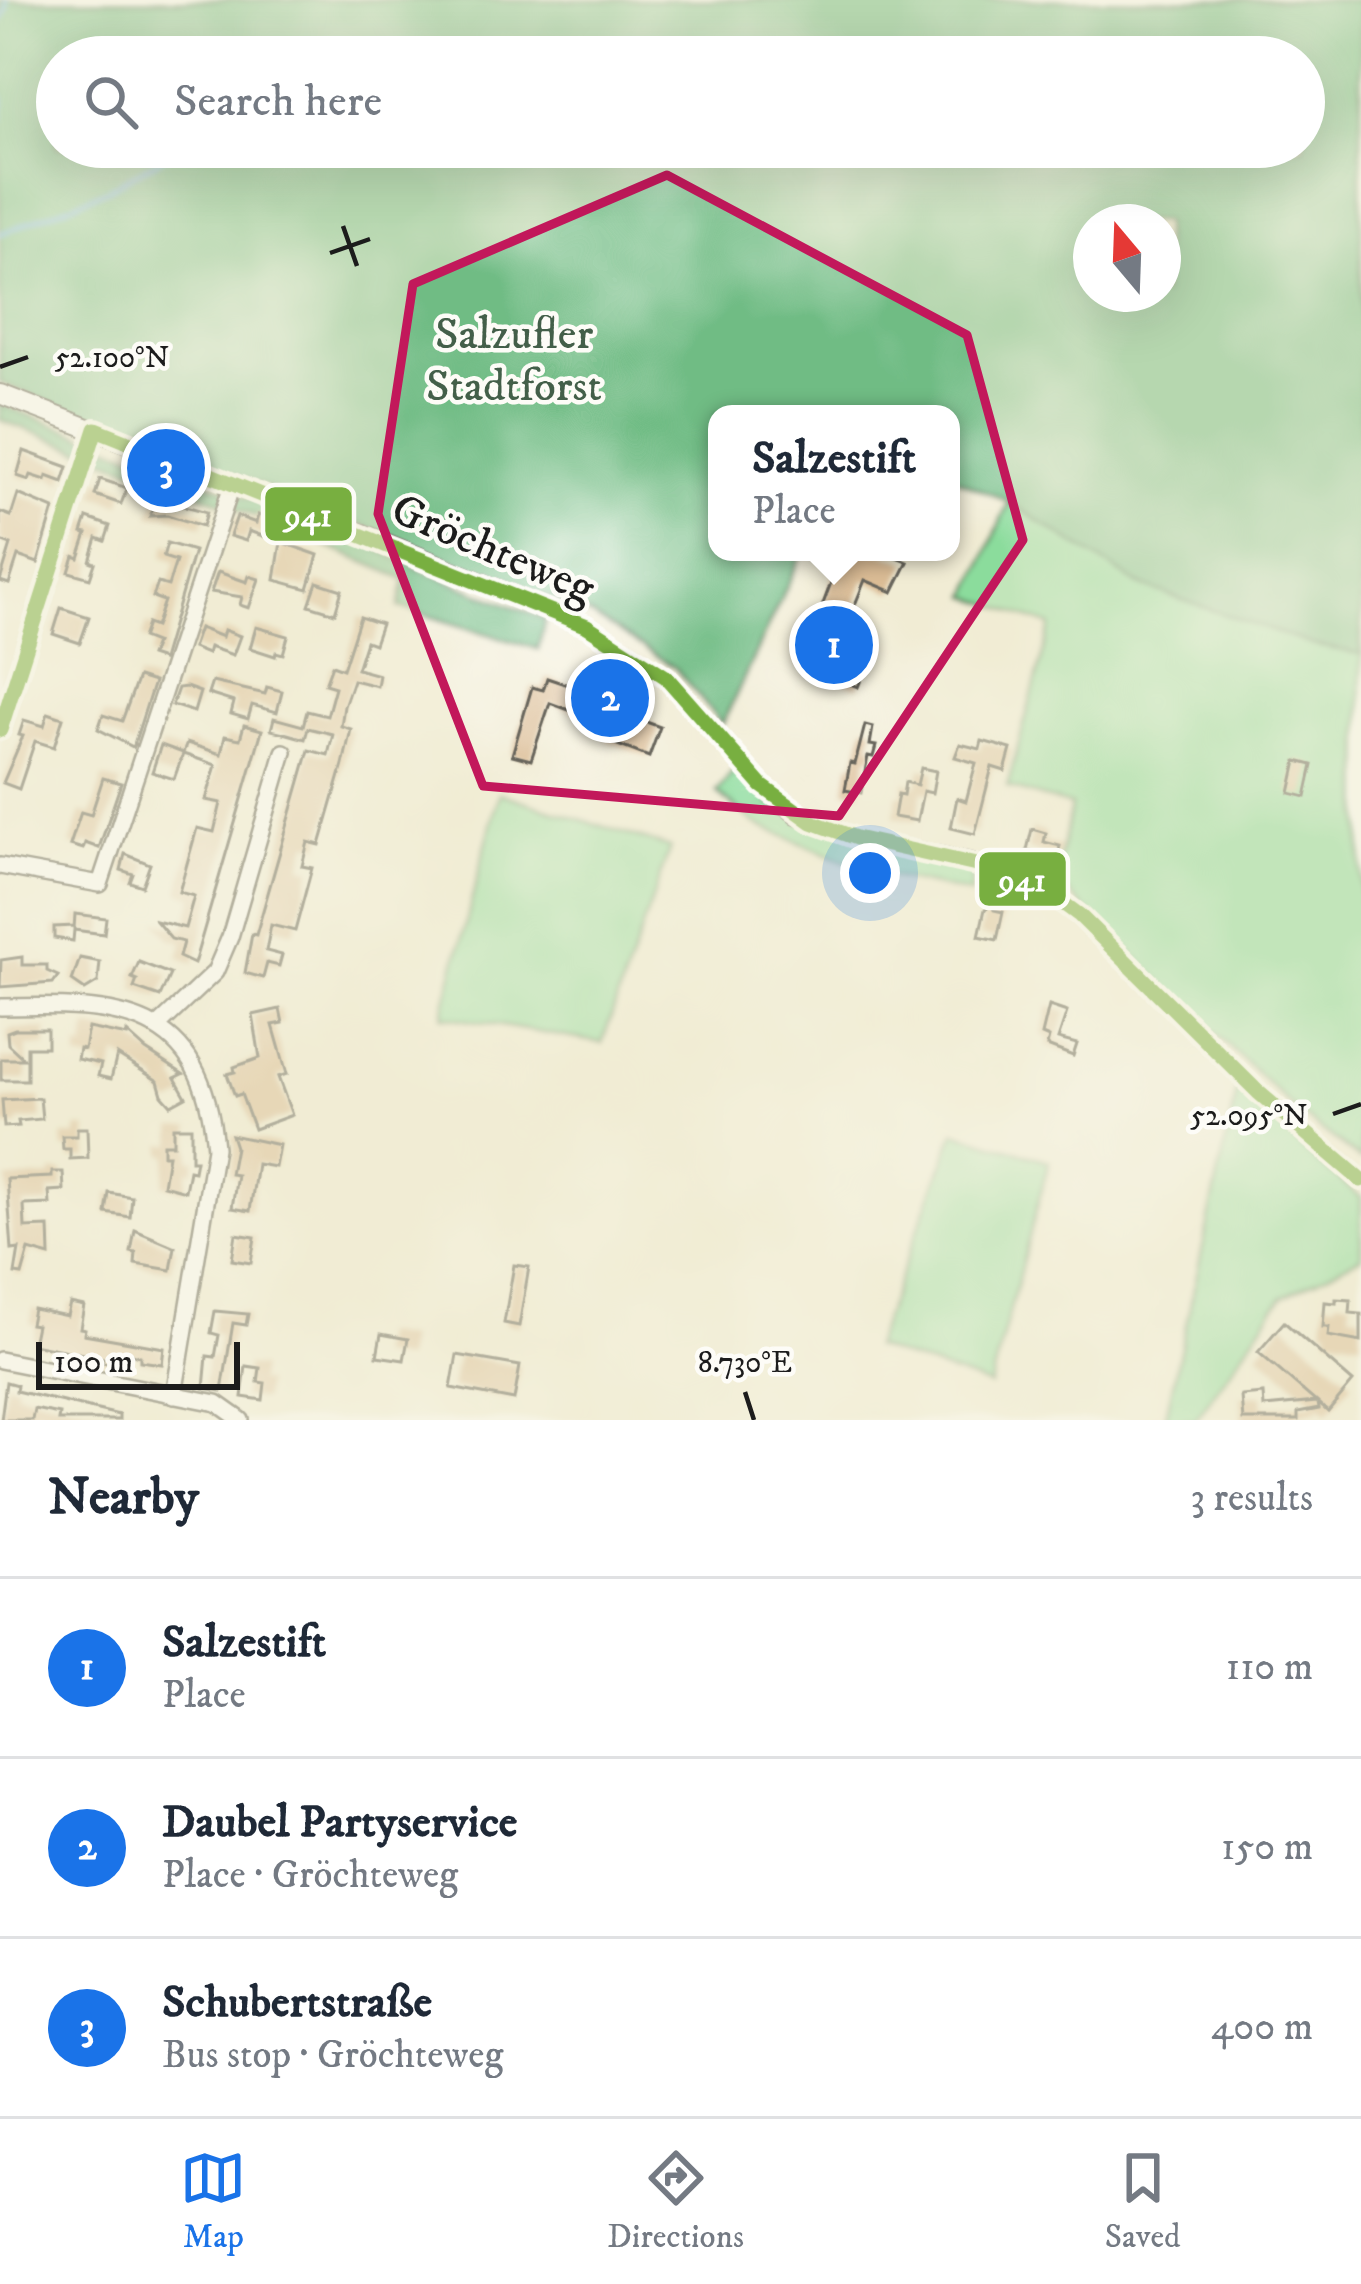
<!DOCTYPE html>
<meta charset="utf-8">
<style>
body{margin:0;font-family:"IM FELL DW Pica",serif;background:#f6f6f7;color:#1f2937}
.compass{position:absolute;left:1073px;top:204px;width:108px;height:108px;border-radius:50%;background:#fff;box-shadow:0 12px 48px #0002;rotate:341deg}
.scale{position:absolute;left:36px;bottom:30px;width:204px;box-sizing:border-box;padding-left:12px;border:6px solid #1c1c1c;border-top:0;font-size:33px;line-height:42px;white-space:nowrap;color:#1c1c1c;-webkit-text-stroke:9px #fdfcf7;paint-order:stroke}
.you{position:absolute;left:870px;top:873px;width:42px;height:42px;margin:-30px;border:9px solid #fff;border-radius:50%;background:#1a73e8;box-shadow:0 0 0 18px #1a73e833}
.badge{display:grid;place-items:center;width:78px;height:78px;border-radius:50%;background:#1a73e8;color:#fff;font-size:39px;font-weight:700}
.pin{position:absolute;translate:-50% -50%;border:6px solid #fff;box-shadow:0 3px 12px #0006}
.popup{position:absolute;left:708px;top:405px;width:252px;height:156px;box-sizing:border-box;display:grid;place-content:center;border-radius:24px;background:#fff;filter:drop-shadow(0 3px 9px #0005);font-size:39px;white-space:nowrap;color:#747a83}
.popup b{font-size:45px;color:#1f2937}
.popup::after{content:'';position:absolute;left:50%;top:100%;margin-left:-24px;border:24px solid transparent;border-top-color:#fff}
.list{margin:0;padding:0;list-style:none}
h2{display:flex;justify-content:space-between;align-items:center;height:156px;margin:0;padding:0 48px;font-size:51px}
h2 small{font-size:39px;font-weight:400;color:#747a83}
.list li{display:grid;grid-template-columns:78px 1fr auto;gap:36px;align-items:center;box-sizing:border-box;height:180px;padding:0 48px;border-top:3px solid #e0e1e3}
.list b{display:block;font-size:45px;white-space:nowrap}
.list p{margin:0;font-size:39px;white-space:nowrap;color:#747a83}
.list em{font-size:39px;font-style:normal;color:#747a83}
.icon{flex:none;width:66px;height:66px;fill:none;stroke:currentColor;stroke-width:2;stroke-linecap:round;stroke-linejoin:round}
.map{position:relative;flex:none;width:1361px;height:1420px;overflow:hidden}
.search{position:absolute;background:#fff;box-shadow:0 12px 48px #0002;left:36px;right:36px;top:36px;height:132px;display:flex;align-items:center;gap:30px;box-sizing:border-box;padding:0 42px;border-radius:66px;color:#747a83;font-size:45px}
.sheet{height:696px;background:#fff}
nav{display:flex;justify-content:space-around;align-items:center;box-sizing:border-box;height:168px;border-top:3px solid #e0e1e3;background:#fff;font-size:33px;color:#747a83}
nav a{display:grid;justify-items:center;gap:6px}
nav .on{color:#1a73e8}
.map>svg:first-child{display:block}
.green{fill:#8bdc9c;stroke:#547c5c;stroke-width:3}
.forest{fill:#70bc84;stroke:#466c50;stroke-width:3;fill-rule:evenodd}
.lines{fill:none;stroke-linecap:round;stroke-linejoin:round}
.stream{stroke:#6bb0e1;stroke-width:4.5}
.building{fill:#dcbd96}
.minor-casing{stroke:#67655c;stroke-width:20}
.tertiary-casing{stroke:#67655c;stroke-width:22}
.minor{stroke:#fff;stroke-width:15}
.tertiary{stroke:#fff;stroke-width:18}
.bus-1-casing{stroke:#fdfcf7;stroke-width:24}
.bus-1{stroke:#78af40;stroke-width:15}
.marked{fill:none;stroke:#c2185b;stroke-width:9;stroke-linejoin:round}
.ticks{fill:none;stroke:#1c1c1c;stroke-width:4.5}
.labels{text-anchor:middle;stroke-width:9;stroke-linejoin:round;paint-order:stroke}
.park-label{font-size:45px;fill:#435f49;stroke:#fdfcf7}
.street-label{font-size:45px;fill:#1c1c1c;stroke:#fdfcf7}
.ticks-label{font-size:30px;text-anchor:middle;fill:#1c1c1c;stroke:#fdfcf7;stroke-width:9;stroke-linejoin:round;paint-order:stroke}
.line-badge{stroke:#fdfcf7;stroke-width:4.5}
.badge-label{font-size:33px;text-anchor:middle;font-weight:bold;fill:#fff}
</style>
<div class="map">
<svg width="1361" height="1420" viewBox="0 0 1361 1420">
<rect width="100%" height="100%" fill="#fdfcf7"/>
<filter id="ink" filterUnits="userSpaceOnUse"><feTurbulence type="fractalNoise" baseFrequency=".00833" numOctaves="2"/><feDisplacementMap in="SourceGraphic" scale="24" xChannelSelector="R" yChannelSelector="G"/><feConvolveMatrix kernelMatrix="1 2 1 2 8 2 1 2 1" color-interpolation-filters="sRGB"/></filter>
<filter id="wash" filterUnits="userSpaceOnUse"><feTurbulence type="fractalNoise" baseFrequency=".004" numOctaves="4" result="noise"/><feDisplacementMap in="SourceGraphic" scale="48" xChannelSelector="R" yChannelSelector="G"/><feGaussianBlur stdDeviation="2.7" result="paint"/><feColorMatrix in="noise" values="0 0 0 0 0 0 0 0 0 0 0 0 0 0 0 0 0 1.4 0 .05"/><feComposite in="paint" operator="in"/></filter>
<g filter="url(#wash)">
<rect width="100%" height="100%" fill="#f1ecd4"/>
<g class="green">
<path d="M 1009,502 L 1139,585 L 1313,645 L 1361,654 L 1361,1160 L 1296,1111 L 1055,880 L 1071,806 L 1007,787 L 1051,626 L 969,596 Z"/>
<path d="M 738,765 L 772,805 L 973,869 L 970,894 L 870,872 L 755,824 L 717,792 Z"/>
<path d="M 499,793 L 670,848 L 602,1043 L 442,1016 Z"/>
<path d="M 1238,1087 L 1318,1163 L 1361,1197 L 1361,1256 L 1282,1297 L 1195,1420 L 1165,1420 Z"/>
<path d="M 955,1132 L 1049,1161 L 990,1386 L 873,1347 Z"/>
</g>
<g class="forest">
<path d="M 0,0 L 1361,0 L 1361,654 L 1313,645 L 1139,585 L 1009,502 L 951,476 L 951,414 L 717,414 L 717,552 L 803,552 L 722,725 L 675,668 L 591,615 L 0,383 ZM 57,57 L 1304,57 L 1304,147 L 57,147 ZM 1091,222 L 1163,222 L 1163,294 L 1091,294 Z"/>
<path d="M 0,404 L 356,538 L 419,569 L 545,619 L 538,649 L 399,607 L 405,579 L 216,500 L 0,420 Z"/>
</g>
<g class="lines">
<g class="stream">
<path d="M 0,22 L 7,9 L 6,0"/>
<path d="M 0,94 L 3,99 L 0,120"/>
<path d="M 0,234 L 104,191 L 166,156"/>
</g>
</g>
<g id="blocks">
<g class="building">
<path d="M 24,451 L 68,467 L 63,482 L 47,476 L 46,480 L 31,475 L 29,480 L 17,476 Z"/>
<path d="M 100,479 L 127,488 L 121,504 L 95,495 Z"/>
<path d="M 18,494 L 54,509 L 38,563 L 18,556 L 9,584 L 0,581 L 11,545 L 0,541 L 0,512 L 11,516 Z"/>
<path d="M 156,498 L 207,512 L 203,526 L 167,515 L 150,516 Z"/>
<path d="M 258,515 L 274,520 L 268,538 L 249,531 L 246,541 L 230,536 L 237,516 L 256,523 Z"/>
<path d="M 87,518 L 110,526 L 105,541 L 97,538 L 90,561 L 95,563 L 90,578 L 69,572 L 74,556 L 79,558 L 87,534 L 82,533 Z"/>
<path d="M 281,542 L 318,555 L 308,589 L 275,580 Z"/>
<path d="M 167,543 L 194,551 L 162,660 L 150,656 L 155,643 L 142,638 L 147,624 L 155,627 L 164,601 L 153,597 L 158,583 L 168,586 L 176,561 L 163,557 Z"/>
<path d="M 841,552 L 882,552 L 908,562 L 893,592 L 865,580 L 852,612 L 845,609 L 838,629 L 867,640 L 863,651 L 871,654 L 858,687 L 796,663 L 816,611 L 820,612 L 836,569 L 832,568 Z"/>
<path d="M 218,572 L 247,582 L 249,576 L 259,579 L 249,608 L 240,605 L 242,597 L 211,592 Z"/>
<path d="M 317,582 L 342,590 L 335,613 L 309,605 Z"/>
<path d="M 61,608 L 89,617 L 80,643 L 53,634 Z"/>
<path d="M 360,617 L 381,624 L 374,644 L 366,641 L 357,669 L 379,675 L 377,686 L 353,680 L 344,706 L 341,726 L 351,729 L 343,765 L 320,845 L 308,842 L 302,866 L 312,868 L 295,931 L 271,925 L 266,951 L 282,955 L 279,966 L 267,963 L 263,978 L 245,973 L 252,934 L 256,935 L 309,750 L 328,755 L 333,734 L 308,728 L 305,739 L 284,733 L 271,730 L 274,718 L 303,726 L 307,711 L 327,716 L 335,687 L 325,684 L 332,665 L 343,669 Z"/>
<path d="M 256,627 L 288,636 L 283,654 L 276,652 L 275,656 L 250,648 Z"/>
<path d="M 199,628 L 222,637 L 224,630 L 240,636 L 233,655 L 209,647 L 207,654 L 192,648 Z"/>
<path d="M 138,677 L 154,682 L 133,747 L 98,729 L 103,715 L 122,721 Z"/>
<path d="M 547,678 L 589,692 L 593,681 L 634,697 L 627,715 L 660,727 L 649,757 L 605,740 L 610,725 L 550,703 L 531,760 L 512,755 L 532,687 L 543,690 Z"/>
<path d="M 212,682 L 265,694 L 267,687 L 282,691 L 277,712 L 252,705 L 248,719 L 231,714 L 234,702 L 208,694 Z"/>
<path d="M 186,687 L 200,692 L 194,712 L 172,705 L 178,688 Z"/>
<path d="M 48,713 L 63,718 L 54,747 L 35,741 L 19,789 L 3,783 L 23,736 L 19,735 L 24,720 L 44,726 Z"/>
<path d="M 244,725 L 262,730 L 194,964 L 179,957 L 183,942 L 171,939 L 156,921 L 185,928 L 194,896 L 179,892 L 197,828 L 214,832 L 221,803 L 206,800 L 216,765 L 183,754 L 174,779 L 152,772 L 161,745 L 183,753 L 187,743 L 221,754 L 225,736 L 240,739 Z"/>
<path d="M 865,725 L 873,727 L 870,745 L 876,746 L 873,757 L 868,756 L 861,793 L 845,790 L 850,763 L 855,764 Z"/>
<path d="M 982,741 L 1011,749 L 1005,771 L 992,767 L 975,834 L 951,828 L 957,798 L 966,801 L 976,763 L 955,757 L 960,744 L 980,749 Z"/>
<path d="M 1297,761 L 1313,765 L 1306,797 L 1290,793 Z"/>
<path d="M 921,768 L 936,771 L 932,793 L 923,791 L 917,821 L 894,817 L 898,794 L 903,795 L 905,782 L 917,785 Z"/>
<path d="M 103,778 L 121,783 L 99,848 L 85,843 L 83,849 L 70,845 L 81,812 L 91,815 Z"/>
<path d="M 1032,829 L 1046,833 L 1044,842 L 1060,846 L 1057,858 L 1027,850 Z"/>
<path d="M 125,854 L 150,864 L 142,886 L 130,882 L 133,874 L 121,870 Z"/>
<path d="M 991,904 L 994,910 L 1003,912 L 997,940 L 979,936 L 985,909 Z"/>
<path d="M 75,914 L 106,918 L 104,934 L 74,930 L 73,941 L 54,938 L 54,927 L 74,926 L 74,929 Z"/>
<path d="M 22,957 L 22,965 L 47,965 L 47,971 L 58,976 L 53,983 L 0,987 L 1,960 Z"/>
<path d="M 80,958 L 100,962 L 98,982 L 85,990 L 72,981 Z"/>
<path d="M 139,962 L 170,974 L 160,997 L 134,988 L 137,980 L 132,978 Z"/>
<path d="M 1049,1006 L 1067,1012 L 1058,1039 L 1077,1044 L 1073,1056 L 1047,1046 L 1049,1038 L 1042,1035 Z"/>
<path d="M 280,1009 L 283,1023 L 273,1025 L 287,1074 L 278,1077 L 292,1115 L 254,1129 L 241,1094 L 235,1096 L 227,1074 L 235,1072 L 234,1067 L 260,1058 L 253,1015 Z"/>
<path d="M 88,1028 L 127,1036 L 127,1033 L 146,1050 L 183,1074 L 175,1078 L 186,1097 L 171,1105 L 162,1095 L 158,1081 L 117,1055 L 111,1079 L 98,1076 L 101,1064 L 77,1059 L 79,1048 L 84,1049 Z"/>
<path d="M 15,1029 L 47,1029 L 47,1047 L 27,1047 L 27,1080 L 1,1080 L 1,1059 L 24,1059 L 8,1044 L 7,1032 Z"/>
<path d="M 40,1098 L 42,1119 L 18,1121 L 19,1126 L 4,1127 L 2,1100 Z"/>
<path d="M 173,1127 L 191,1127 L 191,1160 L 196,1160 L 194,1171 L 189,1170 L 185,1191 L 163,1185 L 168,1155 L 163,1155 L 163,1144 L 173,1144 Z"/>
<path d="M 77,1128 L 87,1128 L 88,1158 L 70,1159 L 70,1149 L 63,1149 L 62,1136 L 77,1136 Z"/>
<path d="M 231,1135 L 279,1145 L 275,1167 L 257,1164 L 250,1211 L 232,1208 L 237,1175 L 230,1174 L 235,1147 Z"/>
<path d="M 52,1172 L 63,1172 L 64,1190 L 49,1191 L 50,1204 L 24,1205 L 25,1228 L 49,1227 L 50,1256 L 29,1250 L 22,1275 L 15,1274 L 19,1249 L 12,1250 L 7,1179 L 52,1177 Z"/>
<path d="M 109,1193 L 132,1197 L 130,1217 L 106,1213 Z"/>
<path d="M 135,1230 L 175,1247 L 171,1270 L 135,1264 L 136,1253 L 131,1252 Z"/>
<path d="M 236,1234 L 255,1237 L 251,1263 L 232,1260 Z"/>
<path d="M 514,1265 L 529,1267 L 519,1326 L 504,1323 Z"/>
<path d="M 1336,1299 L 1351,1300 L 1350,1313 L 1361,1314 L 1361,1342 L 1328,1336 L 1329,1327 L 1323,1327 L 1325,1302 L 1336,1303 Z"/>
<path d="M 70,1303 L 84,1306 L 80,1328 L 85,1329 L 84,1334 L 164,1348 L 162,1364 L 140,1361 L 140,1356 L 117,1351 L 115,1364 L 102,1362 L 103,1358 L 32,1344 L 36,1325 L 30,1324 L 33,1309 L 67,1316 Z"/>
<path d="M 215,1311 L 248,1314 L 246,1325 L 233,1323 L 222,1391 L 204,1388 L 207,1356 L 215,1357 L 219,1335 L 211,1333 Z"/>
<path d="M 1284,1322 L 1353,1382 L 1328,1412 L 1318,1403 L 1319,1409 L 1298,1413 L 1298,1420 L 1243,1420 L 1241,1396 L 1263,1394 L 1264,1407 L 1316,1402 L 1258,1352 Z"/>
<path d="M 381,1334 L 408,1339 L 404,1360 L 377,1356 Z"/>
<path d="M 457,1355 L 520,1366 L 514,1400 L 451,1388 Z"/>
<path d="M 246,1366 L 260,1368 L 258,1382 L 265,1383 L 263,1400 L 242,1397 Z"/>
<path d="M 6,1382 L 17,1385 L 16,1391 L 119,1415 L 119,1420 L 58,1420 L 59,1414 L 34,1409 L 32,1420 L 1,1420 Z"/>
</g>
</g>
</g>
<g filter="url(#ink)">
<use href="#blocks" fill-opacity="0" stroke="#67655c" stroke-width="3"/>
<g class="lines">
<defs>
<g id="minor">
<path d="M 0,730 L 96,429"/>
<path d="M 0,866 L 100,884 L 233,482"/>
<path d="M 0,1007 C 119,1004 203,1006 215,1148 L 174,1395"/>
<path d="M 157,1027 L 215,972 L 230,937 L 284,752"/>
<path d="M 0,1360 L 217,1403 L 241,1420"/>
</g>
<path id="tertiary" d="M 0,394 L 363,534 L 587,626 L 666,677 L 762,786 L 797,814 L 856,838 L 973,863 L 1041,887 L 1079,915 L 1258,1092 L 1361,1180"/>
</defs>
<use href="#minor" class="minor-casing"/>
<use href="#tertiary" class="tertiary-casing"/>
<use href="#minor" class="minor"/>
<use href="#tertiary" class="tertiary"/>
<defs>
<path id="bus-1" d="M 0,730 L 96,429 L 587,626 L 666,677 L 762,786 L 812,822 L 856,838 L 1003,871 L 1041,887 L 1079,915 L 1258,1092 L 1361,1180"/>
</defs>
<use href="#bus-1" class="bus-1-casing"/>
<use href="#bus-1" class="bus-1"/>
</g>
</g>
<path d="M0 0H1361V1420H0ZM 667,175 L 967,335 L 1023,540 L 839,816 L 483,786 L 378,514 L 413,284 Z" fill="#f1ecd4" fill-opacity=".55" fill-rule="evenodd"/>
<path class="marked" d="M 667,175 L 967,335 L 1023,540 L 839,816 L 483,786 L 378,514 L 413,284 Z"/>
<path class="ticks" d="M 343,226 L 357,266M 330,253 L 370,239M 0,367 L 28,357M 1333,1114 L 1361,1104M 745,1392 L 754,1420"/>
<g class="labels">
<g class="park-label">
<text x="514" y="348">Salzufler<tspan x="514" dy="52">Stadtforst</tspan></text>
</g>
<g class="street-label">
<text transform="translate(494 547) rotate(23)" y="16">Gröchteweg</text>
</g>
</g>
<g class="ticks-label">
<text x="112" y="367">52.100°N</text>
<text x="1249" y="1125">52.095°N</text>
<text x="745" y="1372">8.730°E</text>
</g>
<g class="line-badge">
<rect x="263" y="485" width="91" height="58" rx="12" fill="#78af40"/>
<rect x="977" y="850" width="91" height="58" rx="12" fill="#78af40"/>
</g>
<g class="badge-label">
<text x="308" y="526">941</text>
<text x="1022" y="891">941</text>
</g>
</svg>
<svg class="compass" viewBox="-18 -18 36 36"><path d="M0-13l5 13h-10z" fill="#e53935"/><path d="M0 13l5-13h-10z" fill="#747a83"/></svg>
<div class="scale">100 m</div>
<div class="you"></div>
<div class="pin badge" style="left:834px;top:645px">1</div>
<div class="popup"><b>Salzestift</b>Place</div>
<div class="pin badge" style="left:610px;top:698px">2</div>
<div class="pin badge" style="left:166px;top:468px">3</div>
<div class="search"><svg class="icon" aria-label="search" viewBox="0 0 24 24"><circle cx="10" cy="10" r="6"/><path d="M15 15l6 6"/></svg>Search here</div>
</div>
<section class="sheet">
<h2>Nearby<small>3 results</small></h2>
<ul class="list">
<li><span class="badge">1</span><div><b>Salzestift</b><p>Place</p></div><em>110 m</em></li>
<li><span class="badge">2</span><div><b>Daubel Partyservice</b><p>Place · Gröchteweg</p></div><em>150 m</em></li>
<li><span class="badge">3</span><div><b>Schubertstraße</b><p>Bus stop · Gröchteweg</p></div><em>400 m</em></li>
</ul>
</section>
<nav>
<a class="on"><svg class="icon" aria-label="map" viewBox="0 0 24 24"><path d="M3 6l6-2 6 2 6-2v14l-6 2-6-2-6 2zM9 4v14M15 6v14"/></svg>Map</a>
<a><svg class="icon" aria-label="directions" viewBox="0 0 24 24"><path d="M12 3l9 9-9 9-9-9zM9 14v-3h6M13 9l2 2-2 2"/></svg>Directions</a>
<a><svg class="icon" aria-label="saved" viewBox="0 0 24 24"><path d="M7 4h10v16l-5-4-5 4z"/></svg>Saved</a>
</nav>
